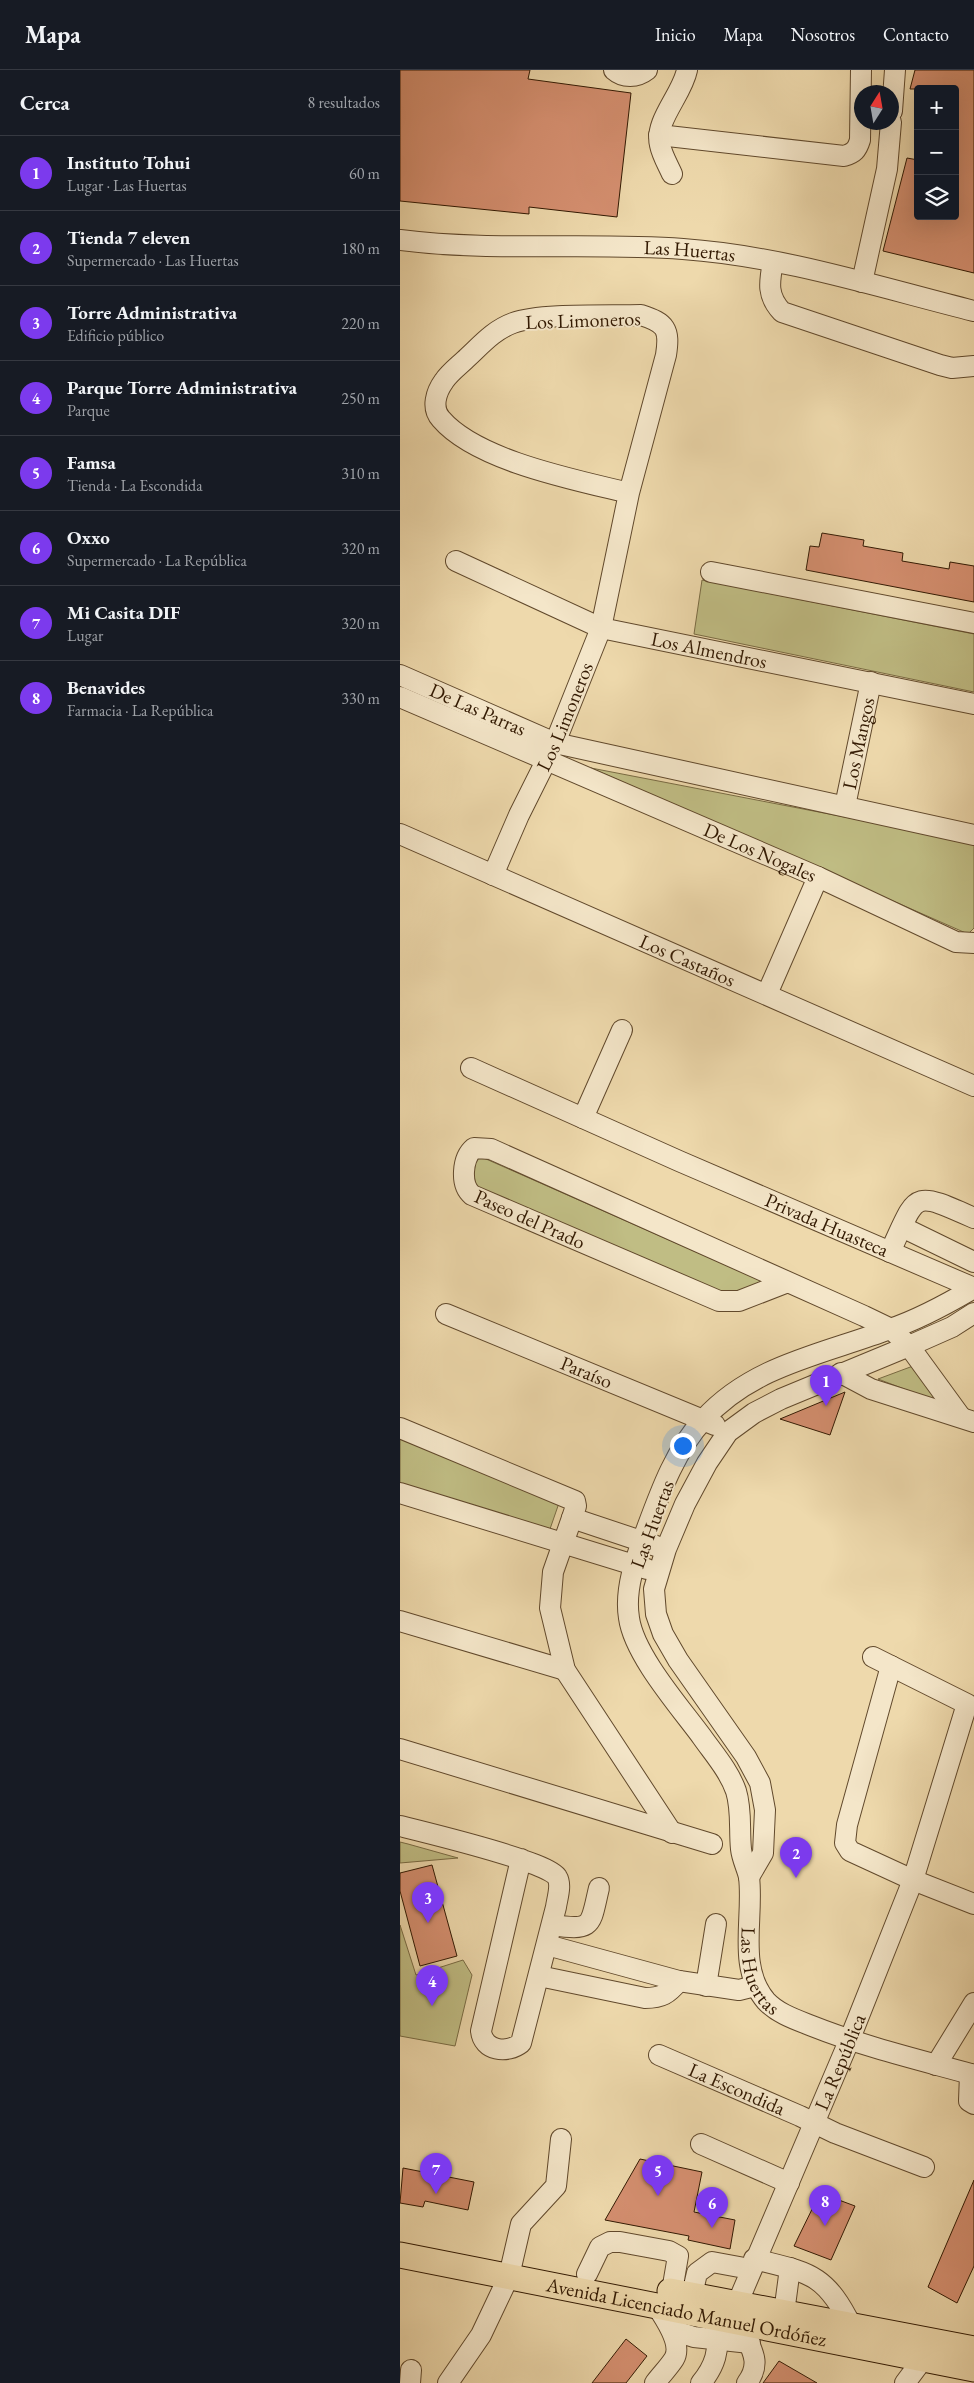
<!DOCTYPE html>
<html lang="es">
<meta charset="utf-8">
<style>
body{margin:0;font-family:"EB Garamond",serif;background:#242831;color:#f1f3f6}
.controls{position:absolute;right:15px;top:15px;display:grid;overflow:hidden;border-radius:5px;box-shadow:0 5px 20px #0002}
.controls button{width:45px;height:45px;display:grid;place-items:center;padding:0;border:0;border-bottom:1px solid #363941;background:#171b24;color:#f1f3f6;font:25px sans-serif}
.compass{position:absolute;left:454px;top:15px;width:45px;height:45px;border-radius:50%;background:#171b24;box-shadow:0 5px 20px #0002;rotate:11deg}
.you{position:absolute;left:282px;top:1375px;width:18px;height:18px;margin:-12px;border:4px solid #fff;border-radius:50%;background:#1a73e8;box-shadow:0 0 0 8px #1a73e833}
.badge{display:grid;place-items:center;width:32px;height:32px;border-radius:50%;background:#7c3aed;color:#fff;font-size:16px;font-weight:700}
.pin{position:absolute;translate:-50% -41px;filter:drop-shadow(0 1px 2px #0008)}
.pin::after{content:'';position:absolute;top:26px;width:18px;height:15px;background:inherit;clip-path:polygon(0 0,100% 0,50% 100%)}
.list{margin:0;padding:0;list-style:none}
h2{display:flex;justify-content:space-between;align-items:center;height:65px;margin:0;padding:0 20px;font-size:21px}
h2 small{font-size:16px;font-weight:400;color:#9ea1a6}
.list li{display:grid;grid-template-columns:32px 1fr auto;gap:15px;align-items:center;box-sizing:border-box;height:75px;padding:0 20px;border-top:1px solid #363941}
.list b{display:block;font-size:19px;white-space:nowrap}
.list p{margin:0;font-size:16px;white-space:nowrap;color:#9ea1a6}
.list em{font-size:16px;font-style:normal;color:#9ea1a6}
.icon{flex:none;width:28px;height:28px;fill:none;stroke:currentColor;stroke-width:2;stroke-linecap:round;stroke-linejoin:round}
.map{position:relative;flex:none;width:574px;height:2313px;overflow:hidden}
header{display:flex;align-items:center;gap:30px;box-sizing:border-box;height:70px;padding:0 25px;background:#171b24;border-bottom:1px solid #363941}
header strong{font-size:24px}
nav{display:flex;gap:28px;margin-inline-start:auto;font-size:18px}
main{display:flex}
aside{flex:1;background:#171b24}
.map>svg:first-child{display:block}
.green{fill:#c0bd84;stroke:#796b43}
.building{fill:#d58f70;stroke:#321902}
.lines{fill:none;stroke-linecap:round;stroke-linejoin:round}
.minor-casing{stroke:#61492c;stroke-width:22}
.major-casing{stroke:#321902;stroke-width:27}
.minor{stroke:#f4e6c9;stroke-width:20}
.major{stroke:#eed9ac;stroke-width:25}
.labels{text-anchor:middle;stroke-width:4;stroke-linejoin:round;paint-order:stroke}
.street-label{font-size:20px;fill:#321902;stroke:#f4e6c9}
</style>
<header>
<strong>Mapa</strong>
<nav><a>Inicio</a><a>Mapa</a><a>Nosotros</a><a>Contacto</a></nav>
</header>
<main>
<aside>
<h2>Cerca<small>8 resultados</small></h2>
<ul class="list">
<li><span class="badge">1</span><div><b>Instituto Tohui</b><p>Lugar · Las Huertas</p></div><em>60 m</em></li>
<li><span class="badge">2</span><div><b>Tienda 7 eleven</b><p>Supermercado · Las Huertas</p></div><em>180 m</em></li>
<li><span class="badge">3</span><div><b>Torre Administrativa</b><p>Edificio público</p></div><em>220 m</em></li>
<li><span class="badge">4</span><div><b>Parque Torre Administrativa</b><p>Parque</p></div><em>250 m</em></li>
<li><span class="badge">5</span><div><b>Famsa</b><p>Tienda · La Escondida</p></div><em>310 m</em></li>
<li><span class="badge">6</span><div><b>Oxxo</b><p>Supermercado · La República</p></div><em>320 m</em></li>
<li><span class="badge">7</span><div><b>Mi Casita DIF</b><p>Lugar</p></div><em>320 m</em></li>
<li><span class="badge">8</span><div><b>Benavides</b><p>Farmacia · La República</p></div><em>330 m</em></li>
</ul>
</aside>
<div class="map">
<svg width="574" height="2313" viewBox="0 0 574 2313">
<rect width="100%" height="100%" fill="#eed9ac"/>
<filter id="stains"><feTurbulence type="fractalNoise" baseFrequency=".004" numOctaves="4"/><feColorMatrix values="0 0 0 0 .2 0 0 0 0 .09 0 0 0 0 .02 0 0 0 .5 -.17"/></filter>
<radialGradient id="worn" r=".72"><stop offset=".6" stop-color="#630" stop-opacity="0"/><stop offset="1" stop-color="#630" stop-opacity=".3"/></radialGradient>
<g class="green">
<path d="M 302,510 L 574,564 L 574,622 L 294,564 Z"/>
<path d="M 191,698 L 574,772 L 574,858 L 568,864 Z"/>
<path d="M 77,1085 L 362,1211 L 331,1229 L 71,1118 Z"/>
<path d="M 513,1296 L 546,1335 L 478,1309 Z"/>
<path d="M 0,1369 L 159,1433 L 150,1459 L 0,1413 Z"/>
<path d="M 0,1772 L 8,1774 L 58,1788 L 0,1793 Z"/>
<path d="M 0,1855 L 16,1905 L 63,1890 L 72,1905 L 55,1976 L 0,1966 Z"/>
</g>
<g class="building">
<path d="M 0,0 L 130,0 L 128,9 L 231,23 L 217,147 L 129,137 L 129,144 L 0,131 Z"/>
<path d="M 515,0 L 574,0 L 574,203 L 483,181 L 507,88 L 518,90 L 518,146 L 555,146 L 555,19 L 510,19 Z"/>
<path d="M 422,463 L 464,470 L 463,476 L 503,483 L 502,491 L 549,499 L 550,492 L 574,496 L 574,532 L 406,500 L 410,476 L 419,477 Z"/>
<path d="M 445,1322 L 430,1365 L 380,1349 Z"/>
<path d="M 32,1795 L 57,1886 L 20,1896 L 0,1821 L 0,1803 Z"/>
<path d="M 240,2089 L 302,2102 L 294,2142 L 335,2150 L 330,2179 L 288,2170 L 289,2166 L 205,2150 Z"/>
<path d="M 3,2098 L 74,2112 L 68,2140 L 25,2131 L 23,2137 L 0,2133 Z"/>
<path d="M 574,2110 L 574,2196 L 557,2233 L 528,2217 Z"/>
<path d="M 420,2123 L 455,2136 L 431,2190 L 394,2176 Z"/>
<path d="M 226,2269 L 247,2286 L 226,2313 L 192,2313 Z"/>
<path d="M 379,2291 L 417,2313 L 363,2313 Z"/>
</g>
<g class="lines">
<defs>
<g id="minor">
<path d="M 214,0 C 223,8 237,8 247,0"/>
<path d="M 492,41 L 495,0"/>
<path d="M 259,65 L 444,86 C 454,83 457,80 460,70 L 461,0"/>
<path d="M 272,104 C 268,95 262,85 260,75 C 254,51 282,25 287,0"/>
<path id="s1" d="M 0,170 C 94,182 189,172 283,179 C 382,186 478,217 574,241"/>
<path d="M 373,192 C 369,213 367,226 382,242 L 540,295 L 552,298 L 574,296"/>
<path d="M 462,212 L 487,99 L 491,52"/>
<path id="s2" d="M 56,491 L 201,558 L 574,634"/>
<path d="M 311,502 L 574,553"/>
<path id="s3" d="M 0,605 L 155,673 L 574,765"/>
<path id="s4" d="M 0,627 L 418,807 L 556,872 L 574,873"/>
<path id="s5" d="M 445,736 L 471,612"/>
<path id="s6" d="M 0,764 L 574,1016"/>
<path id="s7" d="M 93,805 L 119,745 L 155,673 L 201,558 L 229,423 L 266,285 C 270,259 266,253 241,245 C 208,246 141,243 113,253 C 94,260 82,274 68,287 C 60,295 50,302 44,311 C 36,322 31,338 41,349 C 77,391 176,410 229,423"/>
<path d="M 367,924 L 418,807"/>
<path id="s8" d="M 71,998 L 279,1091 L 574,1218"/>
<path d="M 183,1048 L 222,960"/>
<path d="M 502,1157 L 574,1192"/>
<path d="M 490,1182 C 518,1122 511,1120 574,1148"/>
<path d="M 388,1212 L 339,1231 L 319,1231 L 72,1125 C 60,1115 62,1088 74,1078 L 91,1079 L 464,1246 L 491,1259 L 509,1276 L 560,1346"/>
<path id="s9" d="M 574,1218 C 547,1234 520,1249 490,1259 C 424,1284 353,1295 304,1349 C 276,1379 261,1420 247,1458 C 237,1485 224,1518 229,1548 C 234,1585 280,1637 302,1667 C 314,1684 329,1701 336,1721 C 342,1740 339,1760 341,1779 C 342,1789 347,1798 349,1807 C 354,1848 337,1897 366,1931 C 378,1944 397,1950 412,1956 C 465,1977 520,1990 574,2005"/>
<path id="s10" d="M 46,1244 L 315,1355"/>
<path d="M 441,1303 L 471,1319 L 574,1352"/>
<path d="M 0,1358 L 175,1431 L 176,1436 L 172,1448 L 153,1502 L 150,1538 L 165,1600 L 272,1763"/>
<path d="M 0,1423 L 247,1499"/>
<path d="M 172,1448 L 256,1476"/>
<path d="M 0,1551 L 165,1600"/>
<path d="M 491,1596 L 447,1755 L 445,1773 L 450,1781 L 513,1810 L 574,1834"/>
<path d="M 0,1679 L 312,1774"/>
<path d="M 0,1756 C 24,1762 149,1792 157,1807 C 162,1815 157,1829 156,1837 L 121,1973 C 107,1984 83,1981 81,1961 L 121,1789"/>
<path d="M 349,1807 L 363,1783 L 365,1740 L 360,1713 L 346,1687 L 278,1590 L 263,1564 L 256,1544 L 254,1519 L 266,1479 L 285,1434 L 307,1393 L 328,1362 L 354,1343 L 381,1329 L 509,1276 L 552,1257 L 574,1243"/>
<path d="M 152,1855 C 194,1861 190,1856 199,1818"/>
<path d="M 147,1875 L 279,1911 L 339,1920 L 355,1916"/>
<path d="M 139,1906 L 245,1928 C 262,1928 268,1924 279,1911"/>
<path d="M 306,1916 L 316,1854"/>
<path id="s11" d="M 259,1985 L 400,2046 L 435,2063 L 524,2097"/>
<path d="M 536,1995 L 574,1933"/>
<path d="M 570,2004 L 569,2031 L 574,2034"/>
<path d="M 301,2074 L 389,2113"/>
<path d="M 354,2189 C 410,2203 425,2203 452,2257"/>
<path d="M 187,2204 L 200,2177 L 210,2172 L 220,2172 L 269,2181 L 278,2186 L 272,2221"/>
<path d="M 292,2225 L 297,2203 L 312,2192 L 350,2199"/>
<path d="M 384,2243 L 390,2198"/>
<path id="s12" d="M 332,2246 L 449,1971 L 513,1810 L 567,1634 L 473,1587"/>
<path d="M 272,2260 L 294,2267 L 350,2273"/>
<path d="M 344,2262 C 353,2282 361,2294 347,2313"/>
<path d="M 10,2313 L 11,2300"/>
<path d="M 48,2313 L 81,2265 L 109,2206 L 121,2154 L 156,2116 L 161,2069"/>
<path d="M 255,2313 C 261,2305 269,2297 274,2289 C 283,2274 264,2247 256,2235"/>
<path d="M 301,2313 C 315,2296 320,2280 316,2258"/>
<path d="M 505,2313 L 523,2289"/>
</g>
<g id="major">
<path id="s13" d="M 0,2185 L 574,2299"/>
<path d="M 270,2221 L 574,2279"/>
</g>
</defs>
<use href="#minor" class="minor-casing"/>
<use href="#major" class="major-casing"/>
<use href="#minor" class="minor"/>
<use href="#major" class="major"/>
</g>
<g class="labels">
<g class="street-label">
<text dy="7" stroke="none"><textPath href="#s1" startOffset="290">Las Huertas</textPath></text>
<text transform="translate(183 250) rotate(-2)" y="7">Los Limoneros</text>
<text dy="7" stroke="none"><textPath href="#s2" startOffset="270">Los Almendros</textPath></text>
<text dy="7" stroke="none"><textPath href="#s3" startOffset="85">De Las Parras</textPath></text>
<text dy="7" stroke="none"><textPath href="#s7" startOffset="174">Los Limoneros</textPath></text>
<text dy="7" stroke="none"><textPath href="#s5" startOffset="64">Los Mangos</textPath></text>
<text dy="7" stroke="none"><textPath href="#s4" startOffset="392">De Los Nogales</textPath></text>
<text dy="7" stroke="none"><textPath href="#s6" startOffset="314">Los Castaños</textPath></text>
<text transform="translate(130 1149) rotate(24)" y="7">Paseo del Prado</text>
<text dy="7" stroke="none"><textPath href="#s8" startOffset="389">Privada Huasteca</textPath></text>
<text dy="7" stroke="none"><textPath href="#s10" startOffset="152">Paraíso</textPath></text>
<text transform="translate(252 1454) rotate(-70)" y="7">Las Huertas</text>
<text dy="7" stroke="none"><textPath href="#s9" startOffset="908">Las Huertas</textPath></text>
<text dy="7" stroke="none"><textPath href="#s12" startOffset="276">La República</textPath></text>
<text dy="7" stroke="none"><textPath href="#s11" startOffset="85">La Escondida</textPath></text>
<text dy="7" stroke="none"><textPath href="#s13" startOffset="292">Avenida Licenciado Manuel Ordóñez</textPath></text>
</g>
</g>
<rect width="100%" height="100%" filter="url(#stains)"/>
<rect width="100%" height="100%" fill="url(#worn)"/>
</svg>
<div class="controls">
<button>+</button>
<button>−</button>
<button><svg class="icon" aria-label="layers" viewBox="0 0 24 24"><path d="M12 4l9 5-9 5-9-5zM3 14l9 5 9-5"/></svg></button>
</div>
<svg class="compass" viewBox="-18 -18 36 36"><path d="M0-13l5 13h-10z" fill="#e53935"/><path d="M0 13l5-13h-10z" fill="#9ea1a6"/></svg>
<div class="you"></div>
<div class="pin badge" style="left:426px;top:1336px">1</div>
<div class="pin badge" style="left:396px;top:1808px">2</div>
<div class="pin badge" style="left:28px;top:1853px">3</div>
<div class="pin badge" style="left:32px;top:1936px">4</div>
<div class="pin badge" style="left:258px;top:2126px">5</div>
<div class="pin badge" style="left:312px;top:2158px">6</div>
<div class="pin badge" style="left:36px;top:2124px">7</div>
<div class="pin badge" style="left:425px;top:2156px">8</div>
</div>
</main>
